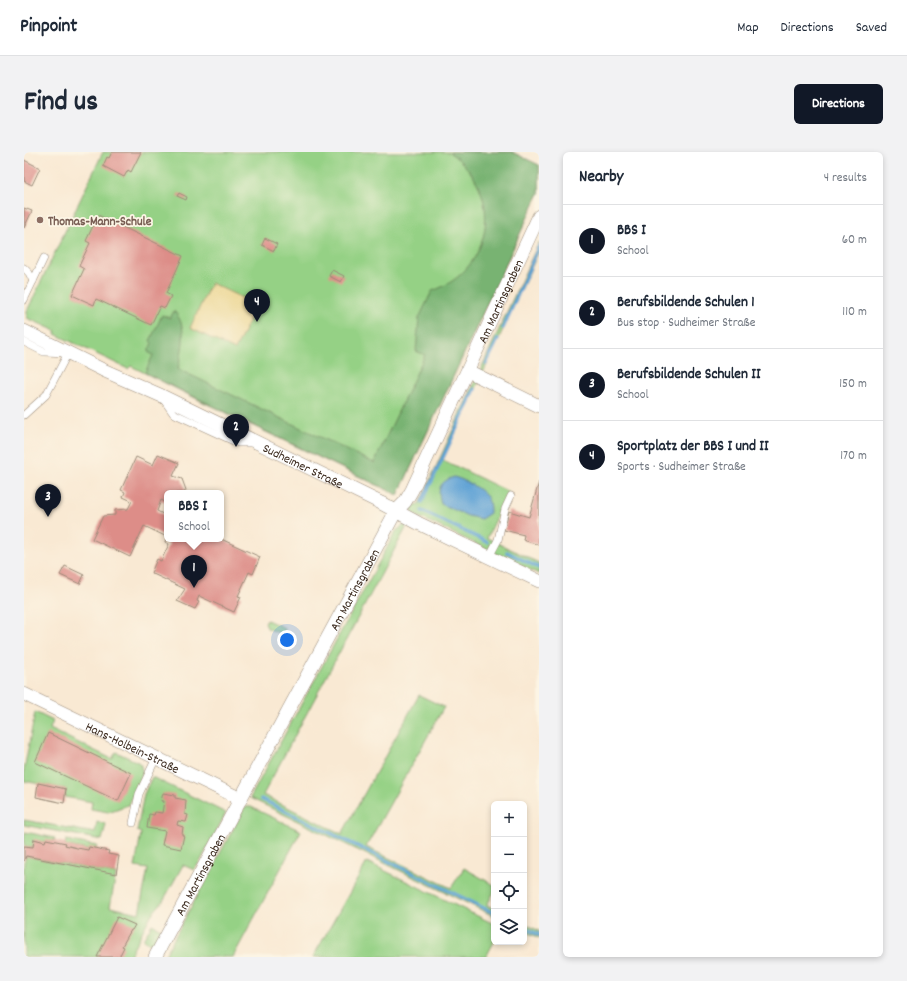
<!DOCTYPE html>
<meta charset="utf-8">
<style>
body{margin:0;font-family:Dekko,sans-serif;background:#f2f2f3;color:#1f2937}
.controls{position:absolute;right:12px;bottom:12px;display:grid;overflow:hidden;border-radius:6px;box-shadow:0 2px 6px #0003}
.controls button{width:36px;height:36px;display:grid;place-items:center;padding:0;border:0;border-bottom:1px solid #e0e1e3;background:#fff;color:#1f2937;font:20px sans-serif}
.you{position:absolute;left:263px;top:488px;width:14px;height:14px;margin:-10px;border:3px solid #fff;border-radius:50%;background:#1a73e8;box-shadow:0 0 0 6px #1a73e833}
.badge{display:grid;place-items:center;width:26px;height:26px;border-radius:50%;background:#111827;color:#fff;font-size:13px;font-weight:700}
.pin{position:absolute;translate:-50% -33px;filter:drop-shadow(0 1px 2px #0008)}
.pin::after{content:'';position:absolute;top:21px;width:14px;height:12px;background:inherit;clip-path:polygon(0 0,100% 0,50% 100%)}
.popup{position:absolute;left:140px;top:338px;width:60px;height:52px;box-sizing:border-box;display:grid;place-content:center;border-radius:6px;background:#fff;filter:drop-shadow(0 1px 3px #0005);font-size:13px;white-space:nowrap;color:#747a83}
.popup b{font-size:15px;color:#1f2937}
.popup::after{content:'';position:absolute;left:50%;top:100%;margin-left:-8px;border:8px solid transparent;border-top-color:#fff}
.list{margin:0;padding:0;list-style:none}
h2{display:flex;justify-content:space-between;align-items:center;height:52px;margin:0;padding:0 16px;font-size:17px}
h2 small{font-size:13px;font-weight:400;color:#747a83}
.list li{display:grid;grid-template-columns:26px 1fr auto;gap:12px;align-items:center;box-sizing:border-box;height:72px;padding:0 16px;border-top:1px solid #e0e1e3}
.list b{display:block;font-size:15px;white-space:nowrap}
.list p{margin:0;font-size:13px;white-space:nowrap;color:#747a83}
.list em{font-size:13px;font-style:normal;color:#747a83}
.icon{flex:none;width:22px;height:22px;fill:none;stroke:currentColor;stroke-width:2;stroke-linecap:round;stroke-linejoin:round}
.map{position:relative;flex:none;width:515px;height:805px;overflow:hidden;border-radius:6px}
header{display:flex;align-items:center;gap:24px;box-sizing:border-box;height:56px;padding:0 20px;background:#fff;border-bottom:1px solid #e0e1e3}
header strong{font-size:19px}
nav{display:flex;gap:22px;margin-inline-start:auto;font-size:14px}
.intro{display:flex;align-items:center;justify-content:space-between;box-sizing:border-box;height:96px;padding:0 24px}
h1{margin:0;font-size:28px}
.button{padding:10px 18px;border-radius:6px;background:#111827;color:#fff;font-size:14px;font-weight:700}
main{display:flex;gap:24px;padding:0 24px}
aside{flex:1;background:#fff;border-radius:6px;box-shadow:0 2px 6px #0003}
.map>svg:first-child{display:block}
.green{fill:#95d185;stroke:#687e52}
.forest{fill:#78b372;stroke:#5a6e48}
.sand{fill:#eeda9e;stroke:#94825e}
.water{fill:#63a4d6;stroke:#4f677a}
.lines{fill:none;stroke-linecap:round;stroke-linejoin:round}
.stream{stroke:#63a4d6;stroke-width:3.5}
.building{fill:#dd8d88}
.service-casing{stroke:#9a8a78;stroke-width:8}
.minor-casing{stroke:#9a8a78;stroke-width:14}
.service{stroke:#fff;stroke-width:7}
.minor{stroke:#fff;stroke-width:13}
.education-dot{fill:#8d6e63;stroke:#fcf5e5;stroke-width:1.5}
.labels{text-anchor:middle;stroke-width:3.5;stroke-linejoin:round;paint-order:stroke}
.education-label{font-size:13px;font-weight:bold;fill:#785e54;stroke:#fcf5e5;text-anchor:start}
.street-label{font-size:13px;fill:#3b2a1e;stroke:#fcf5e5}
</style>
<header>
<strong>Pinpoint</strong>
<nav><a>Map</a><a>Directions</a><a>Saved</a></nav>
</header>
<div class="intro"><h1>Find us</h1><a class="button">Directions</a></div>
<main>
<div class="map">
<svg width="515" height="805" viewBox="0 0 515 805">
<rect width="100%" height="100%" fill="#fcf5e5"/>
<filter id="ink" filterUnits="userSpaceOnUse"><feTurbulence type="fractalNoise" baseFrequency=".025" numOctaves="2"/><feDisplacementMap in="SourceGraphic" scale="8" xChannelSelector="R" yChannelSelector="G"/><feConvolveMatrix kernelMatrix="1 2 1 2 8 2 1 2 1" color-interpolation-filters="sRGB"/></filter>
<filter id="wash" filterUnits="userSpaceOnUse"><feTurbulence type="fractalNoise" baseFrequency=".012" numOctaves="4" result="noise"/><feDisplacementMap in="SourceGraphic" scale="16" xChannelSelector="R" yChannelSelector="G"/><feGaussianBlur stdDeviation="0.9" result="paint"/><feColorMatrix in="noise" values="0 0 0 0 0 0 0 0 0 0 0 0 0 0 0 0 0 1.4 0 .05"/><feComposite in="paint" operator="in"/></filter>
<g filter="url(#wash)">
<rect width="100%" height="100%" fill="#f9e9d3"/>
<g class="green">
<path d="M 79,0 L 488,0 L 515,13 L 515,41 L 374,343 L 185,253 L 107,214 L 104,217 L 31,182 L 32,179 L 3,166 L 3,159 Z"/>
<path d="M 515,90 L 515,99 L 419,308 L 485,340 L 463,386 L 515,411 L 515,422 L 391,363 L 388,359 L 387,354 L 395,352 Z"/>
<path d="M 380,373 L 383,373 L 381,378 L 239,643 L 318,682 L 395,543 L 420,555 L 342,695 L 427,736 L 440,716 L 470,733 L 470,740 L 463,753 L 470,757 L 470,764 L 226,646 L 372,379 Z"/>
<path d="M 243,468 L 261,476 L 260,480 L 255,481 L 243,476 L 241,471 Z"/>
<path d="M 11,560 L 29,569 L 26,577 L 88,607 L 92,600 L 116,611 L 119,621 L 104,653 L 84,660 L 67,657 L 68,650 L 41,645 L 42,637 L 0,629 L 0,618 Z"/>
<path d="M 128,625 L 202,661 L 176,710 L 170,718 L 159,713 L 139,749 L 127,763 L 105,805 L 0,805 L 0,710 L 2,704 L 92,722 L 86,755 L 115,761 L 124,717 L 111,715 L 117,681 L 113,679 L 120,642 Z"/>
<path d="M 221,655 L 227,655 L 277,679 L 209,805 L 140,805 Z"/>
<path d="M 0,668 L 71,681 L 73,670 L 82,672 L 78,688 L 0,673 Z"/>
<path d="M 1,680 L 31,686 L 30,689 L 21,690 L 10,688 L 9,695 L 0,694 Z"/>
<path d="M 42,688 L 73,694 L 72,697 L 64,698 L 41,693 Z"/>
<path d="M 343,710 L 470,772 L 470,790 L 462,805 L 289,805 Z"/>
<path d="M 500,771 L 515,779 L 515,786 L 500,779 Z"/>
<path d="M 128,772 L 137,777 L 135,785 L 130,794 L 119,788 Z"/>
</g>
<path class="forest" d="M 427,0 L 488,0 L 515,13 L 515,41 L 374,343 L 121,221 L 129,203 L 124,200 L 128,191 L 126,189 L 138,163 L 146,166 L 150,159 C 165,175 158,198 154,217 L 350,311 L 401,203 L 392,199 L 395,166 L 408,139 C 470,118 481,38 426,1 Z"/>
<path class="sand" d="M 187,131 L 233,153 L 211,198 L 166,176 Z"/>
<path class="water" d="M 430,325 C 441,328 456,336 463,345 C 466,349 466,357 466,361 L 457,367 L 444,364 L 417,352 C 413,337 415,330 430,325 Z"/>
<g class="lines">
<g class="stream">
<path d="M 479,176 L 515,94"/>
<path d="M 462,212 L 474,187"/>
<path d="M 398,350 L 451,237"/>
<path d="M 398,359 L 463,390"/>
<path d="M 483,400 L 515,416"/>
<path d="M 237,647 L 470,761"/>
<path d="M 500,775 L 515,783"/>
</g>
</g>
<g id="blocks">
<g class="building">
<path d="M 88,0 L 117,0 L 107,20 L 104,18 L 100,25 L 79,14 L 83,5 L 85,6 Z"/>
<path d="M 0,8 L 16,16 L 8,33 L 0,29 Z"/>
<path d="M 155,41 L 163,45 L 162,48 L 153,44 Z"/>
<path d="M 0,56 L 8,59 L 0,76 Z"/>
<path d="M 74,63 L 159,104 L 142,141 L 147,144 L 141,156 L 136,154 L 127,173 L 72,147 L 70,153 L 48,143 L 60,117 L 55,114 L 66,91 L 62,89 Z"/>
<path d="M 241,86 L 253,92 L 250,99 L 238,93 Z"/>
<path d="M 308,118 L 320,124 L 317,130 L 305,124 Z"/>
<path d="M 134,302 L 155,311 L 149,324 L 158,327 L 162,338 L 160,341 L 143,341 L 143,351 L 137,348 L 133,359 L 143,364 L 143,385 L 120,374 L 106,405 L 68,387 L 79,364 L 91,363 L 91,358 L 104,357 L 108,349 L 99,345 L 101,340 L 97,338 L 112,305 L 129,313 Z"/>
<path d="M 515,330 L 515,393 L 499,388 L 500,383 L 480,378 L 485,359 L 505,365 Z"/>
<path d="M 142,387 L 197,387 L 236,405 L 229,422 L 225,420 L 214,444 L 217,445 L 210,460 L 175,444 L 173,449 L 175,450 L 171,457 L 153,449 L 161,437 L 127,421 L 133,407 L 137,409 L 145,392 L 141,390 Z"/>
<path d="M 41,414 L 60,423 L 56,432 L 36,423 Z"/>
<path d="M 24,581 L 107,621 L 94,649 L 11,610 Z"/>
<path d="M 14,631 L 42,637 L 40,651 L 12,645 Z"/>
<path d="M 139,641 L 151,643 L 151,646 L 162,648 L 161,662 L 164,663 L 162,670 L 154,669 L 153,673 L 159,675 L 158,683 L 160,683 L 157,697 L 138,693 L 141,679 L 123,676 L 125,662 L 130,663 L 131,660 L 138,661 L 140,649 L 137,649 Z"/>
<path d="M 10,687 L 21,690 L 22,687 L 42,691 L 41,693 L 53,696 L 64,698 L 65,695 L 85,699 L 84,702 L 95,704 L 92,722 L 2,704 L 0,709 L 0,694 L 9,695 Z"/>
<path d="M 93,765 L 111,773 L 108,778 L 107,778 L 98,794 L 100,795 L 95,805 L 73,805 Z"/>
</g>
</g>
</g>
<g filter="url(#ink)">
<use href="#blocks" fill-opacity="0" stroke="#9a8a78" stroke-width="1"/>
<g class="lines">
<defs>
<g id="service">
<path d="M 0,116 L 5,121 L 9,129"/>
<path d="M 0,148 L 20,106"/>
<path d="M 0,190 L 20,200 L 44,201 L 22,243 L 0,263"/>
<path d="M 140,248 L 149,261 L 214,291 L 228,291"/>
<path d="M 465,405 L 474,388 L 481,357 L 487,344"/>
<path d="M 109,671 L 115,642 L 132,606"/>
</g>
<g id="minor">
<path id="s1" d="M 0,179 L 79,218 L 138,244 L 357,351 L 394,371 L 515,429"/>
<path d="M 444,219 L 515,254"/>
<path id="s2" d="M 0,542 L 217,647"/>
<path id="s3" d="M 131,805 L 372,359 L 381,350 L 388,338 L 515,64"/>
</g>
</defs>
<use href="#service" class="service-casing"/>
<use href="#minor" class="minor-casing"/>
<use href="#service" class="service"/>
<use href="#minor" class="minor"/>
</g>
</g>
<circle class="education-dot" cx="16" cy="68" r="4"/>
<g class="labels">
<g class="education-label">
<text x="24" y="73">Thomas-Mann-Schule</text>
</g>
<g class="street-label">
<text dy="5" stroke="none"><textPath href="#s3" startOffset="742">Am Martinsgraben</textPath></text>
<text dy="5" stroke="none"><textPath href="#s1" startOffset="310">Sudheimer Straße</textPath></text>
<text dy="5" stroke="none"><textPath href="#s3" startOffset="418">Am Martinsgraben</textPath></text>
<text dy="5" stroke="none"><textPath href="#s2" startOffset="121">Hans-Holbein-Straße</textPath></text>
<text dy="5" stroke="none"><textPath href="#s3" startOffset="94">Am Martinsgraben</textPath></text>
</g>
</g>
</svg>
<div class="controls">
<button>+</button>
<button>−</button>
<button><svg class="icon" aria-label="locate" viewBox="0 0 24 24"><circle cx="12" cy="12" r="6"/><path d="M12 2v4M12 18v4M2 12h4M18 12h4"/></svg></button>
<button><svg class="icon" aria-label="layers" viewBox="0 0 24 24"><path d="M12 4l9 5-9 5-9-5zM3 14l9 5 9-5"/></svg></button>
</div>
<div class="you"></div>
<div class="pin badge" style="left:170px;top:436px">1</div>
<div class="popup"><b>BBS I</b>School</div>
<div class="pin badge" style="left:212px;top:295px">2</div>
<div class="pin badge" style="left:24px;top:365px">3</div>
<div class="pin badge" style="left:233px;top:170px">4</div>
</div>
<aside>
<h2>Nearby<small>4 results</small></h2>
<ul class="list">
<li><span class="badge">1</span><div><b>BBS I</b><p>School</p></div><em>60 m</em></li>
<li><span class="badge">2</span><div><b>Berufsbildende Schulen 1</b><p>Bus stop · Sudheimer Straße</p></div><em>110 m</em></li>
<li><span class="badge">3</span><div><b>Berufsbildende Schulen II</b><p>School</p></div><em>150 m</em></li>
<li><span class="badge">4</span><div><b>Sportplatz der BBS I und II</b><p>Sports · Sudheimer Straße</p></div><em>170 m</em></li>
</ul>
</aside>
</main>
